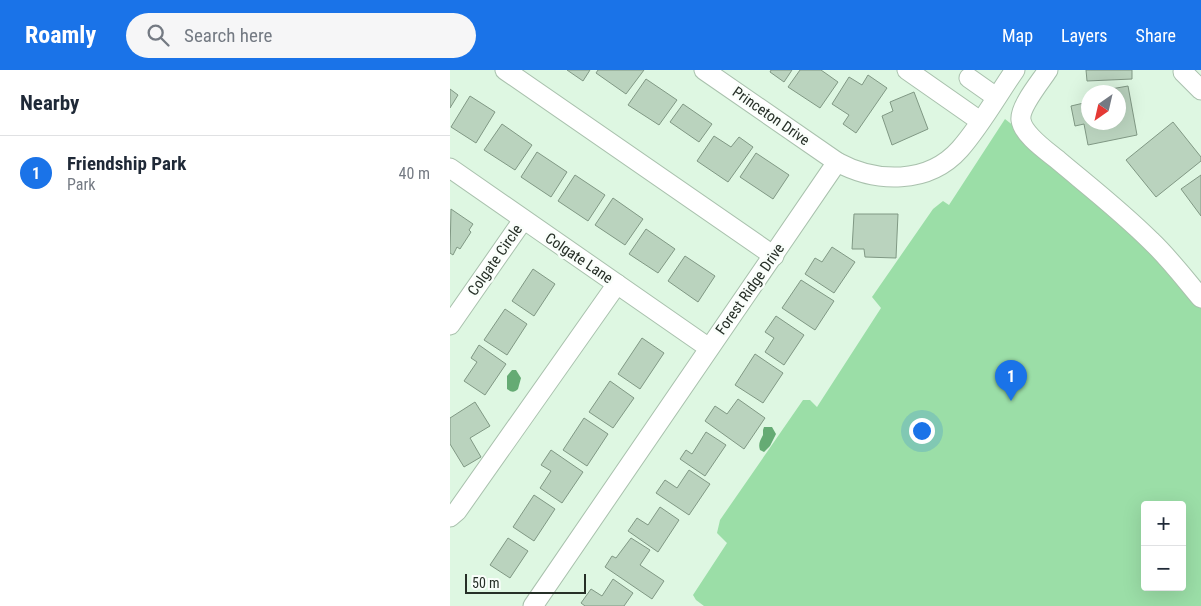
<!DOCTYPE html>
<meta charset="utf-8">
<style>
body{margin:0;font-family:"Roboto Condensed",sans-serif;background:#f6f6f7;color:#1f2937}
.controls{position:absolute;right:15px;bottom:15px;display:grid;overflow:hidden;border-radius:5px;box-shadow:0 5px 20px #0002}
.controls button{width:45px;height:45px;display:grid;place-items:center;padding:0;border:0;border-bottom:1px solid #e0e1e3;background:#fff;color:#1f2937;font:25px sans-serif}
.compass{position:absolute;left:631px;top:15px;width:45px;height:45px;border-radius:50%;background:#fff;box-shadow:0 5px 20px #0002;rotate:214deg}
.scale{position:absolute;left:15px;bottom:12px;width:121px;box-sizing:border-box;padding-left:5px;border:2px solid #262f27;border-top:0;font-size:14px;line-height:18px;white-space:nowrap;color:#262f27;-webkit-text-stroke:4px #f9fefa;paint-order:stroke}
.you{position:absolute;left:471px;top:360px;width:18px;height:18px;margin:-12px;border:4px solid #fff;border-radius:50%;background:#1a73e8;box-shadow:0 0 0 8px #1a73e833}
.badge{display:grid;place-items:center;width:32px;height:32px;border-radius:50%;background:#1a73e8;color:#fff;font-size:16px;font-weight:700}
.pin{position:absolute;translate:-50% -41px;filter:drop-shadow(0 1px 2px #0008)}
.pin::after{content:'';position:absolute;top:26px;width:18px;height:15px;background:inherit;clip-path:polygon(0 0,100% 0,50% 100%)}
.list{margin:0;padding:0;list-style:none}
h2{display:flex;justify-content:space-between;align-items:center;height:65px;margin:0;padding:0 20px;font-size:21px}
h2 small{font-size:16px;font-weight:400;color:#747a83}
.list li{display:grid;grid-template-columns:32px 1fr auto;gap:15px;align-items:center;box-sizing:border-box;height:75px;padding:0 20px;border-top:1px solid #e0e1e3}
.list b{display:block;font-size:19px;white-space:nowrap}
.list p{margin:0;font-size:16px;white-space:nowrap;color:#747a83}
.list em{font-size:16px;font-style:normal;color:#747a83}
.icon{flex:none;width:28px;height:28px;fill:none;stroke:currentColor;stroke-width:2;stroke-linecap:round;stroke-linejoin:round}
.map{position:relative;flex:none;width:751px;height:536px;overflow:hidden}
header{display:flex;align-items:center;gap:30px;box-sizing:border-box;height:70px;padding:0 25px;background:#1a73e8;color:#fff}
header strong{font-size:24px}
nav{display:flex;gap:28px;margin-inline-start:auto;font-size:18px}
.search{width:350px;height:45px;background:#f6f6f7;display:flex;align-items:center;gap:12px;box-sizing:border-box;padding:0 18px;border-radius:28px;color:#747a83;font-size:19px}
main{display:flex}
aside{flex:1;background:#fff}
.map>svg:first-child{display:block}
.green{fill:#9bdea7;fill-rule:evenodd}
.water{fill:#65ab74}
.building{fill:#bad3be;stroke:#809884}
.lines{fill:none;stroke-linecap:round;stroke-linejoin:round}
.minor-casing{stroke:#a9c1ad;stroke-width:21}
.minor{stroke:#fff;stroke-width:19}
.labels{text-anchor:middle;stroke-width:5;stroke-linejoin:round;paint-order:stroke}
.street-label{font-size:15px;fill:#262f27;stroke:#f9fefa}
</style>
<header>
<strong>Roamly</strong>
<div class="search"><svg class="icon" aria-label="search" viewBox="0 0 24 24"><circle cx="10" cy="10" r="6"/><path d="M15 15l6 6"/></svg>Search here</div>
<nav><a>Map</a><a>Layers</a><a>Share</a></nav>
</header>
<main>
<aside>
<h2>Nearby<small></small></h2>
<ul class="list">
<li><span class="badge">1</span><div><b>Friendship Park</b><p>Park</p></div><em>40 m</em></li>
</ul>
</aside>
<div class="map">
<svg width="751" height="536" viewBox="0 0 751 536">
<rect width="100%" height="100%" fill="#def7e2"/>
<path class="green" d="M 555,49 L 610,92 L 751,228 L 751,536 L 254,536 L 246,530 L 243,525 L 277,473 L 267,463 L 270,450 L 353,330 L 360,330 L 367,337 L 431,238 L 422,227 L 483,139 L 493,131 L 499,135 ZM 695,435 L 732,435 L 732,517 L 695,517 Z"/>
<g class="water">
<path d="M 62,300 L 66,300 L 71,308 L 68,319 C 64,323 61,322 57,319 L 57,306 Z"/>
<path d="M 314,357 L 322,357 L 326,364 L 320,376 L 314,382 L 310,380 C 308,374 310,371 313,365 L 313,360 Z"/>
</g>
<g class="building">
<path d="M 117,0 L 140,0 L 133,11 Z"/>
<path d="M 148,0 L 194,0 L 176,24 L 146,3 Z"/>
<path d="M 321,0 L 342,0 L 334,12 L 320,2 Z"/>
<path d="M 350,0 L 371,0 L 388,12 L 370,38 L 338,17 Z"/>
<path d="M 636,0 L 682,0 L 682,9 L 637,11 Z"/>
<path d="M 418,5 L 437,18 L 406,63 L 393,54 L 399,45 L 382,34 L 399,7 L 412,15 Z"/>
<path d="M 196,9 L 227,30 L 209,55 L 178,35 Z"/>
<path d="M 678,16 L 687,65 L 638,75 L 634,54 L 625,56 L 621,36 L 638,32 L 638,52 L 668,52 L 668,22 L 644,22 Z"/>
<path d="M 0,19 L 8,25 L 0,38 Z"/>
<path d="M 464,22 L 478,59 L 442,75 L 432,46 L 443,41 L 440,32 Z"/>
<path d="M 20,26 L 45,42 L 26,73 L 1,57 Z"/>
<path d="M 233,34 L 262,54 L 249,72 L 220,52 Z"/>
<path d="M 723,52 L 751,87 L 751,91 L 706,127 L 676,90 Z"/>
<path d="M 52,54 L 82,75 L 65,100 L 34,80 Z"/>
<path d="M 264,66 L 281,77 L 289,67 L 303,77 L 278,112 L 247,91 Z"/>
<path d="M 87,82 L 117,102 L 101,127 L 71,107 Z"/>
<path d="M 306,83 L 339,105 L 323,129 L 290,107 Z"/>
<path d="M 125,105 L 155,125 L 138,151 L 108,131 Z"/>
<path d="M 751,105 L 751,146 L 731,119 Z"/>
<path d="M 163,128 L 193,149 L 175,175 L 145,155 Z"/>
<path d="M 1,139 L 23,154 L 19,160 L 21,162 L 10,179 L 7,177 L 3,185 L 0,183 Z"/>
<path d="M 404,144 L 448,144 L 446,188 L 415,187 L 414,179 L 402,179 Z"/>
<path d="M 196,159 L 225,179 L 208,203 L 179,184 Z"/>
<path d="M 382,177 L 405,192 L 384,223 L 355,204 L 365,188 L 372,192 Z"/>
<path d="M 235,186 L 265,206 L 248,232 L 218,211 Z"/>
<path d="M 83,199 L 105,214 L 84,246 L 62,231 Z"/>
<path d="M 351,210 L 384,231 L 365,260 L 332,238 Z"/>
<path d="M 55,239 L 77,254 L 57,285 L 34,270 Z"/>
<path d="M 326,246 L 354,265 L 334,295 L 315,282 L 324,268 L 315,262 Z"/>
<path d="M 192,268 L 214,283 L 190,319 L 168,304 Z"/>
<path d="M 29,275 L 56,294 L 35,325 L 14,311 L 27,292 L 21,288 Z"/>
<path d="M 305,284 L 333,303 L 313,333 L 285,315 Z"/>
<path d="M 160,311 L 184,328 L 163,358 L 139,342 Z"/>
<path d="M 288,329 L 315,348 L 294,379 L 255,351 L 265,336 L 277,344 Z"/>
<path d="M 25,332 L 40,356 L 20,368 L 31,387 L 14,397 L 0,374 L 0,348 Z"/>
<path d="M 134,348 L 158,364 L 137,396 L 113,380 Z"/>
<path d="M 256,362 L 276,375 L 255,406 L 230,389 L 236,380 L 242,384 Z"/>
<path d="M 101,380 L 133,402 L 112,433 L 90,418 L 101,401 L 91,395 Z"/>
<path d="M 239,400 L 260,414 L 239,445 L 206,423 L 215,410 L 227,418 Z"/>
<path d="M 84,425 L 105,439 L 84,471 L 63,457 Z"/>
<path d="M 210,437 L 229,450 L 208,482 L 178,461 L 187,448 L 198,455 Z"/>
<path d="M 58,468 L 78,481 L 60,508 L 40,495 Z"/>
<path d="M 181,468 L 200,480 L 190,495 L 214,511 L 202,529 L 155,497 L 162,486 L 166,488 Z"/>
<path d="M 163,509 L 183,523 L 174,536 L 135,536 L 131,533 L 141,519 L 152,526 Z"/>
</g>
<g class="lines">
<defs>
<g id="minor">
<path d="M 55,0 L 324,186"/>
<path d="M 254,0 L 387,92 C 426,113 478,115 510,79 C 531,55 547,26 565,0"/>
<path d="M 457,0 L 530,51"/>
<path d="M 598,0 C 591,11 569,37 571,50 C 573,65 597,81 609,91 C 640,117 672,142 701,171 C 719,188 735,209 751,228"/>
<path d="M 733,2 L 751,20"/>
<path d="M 519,8 L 546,27"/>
<path d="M 0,98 L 259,278"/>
<path d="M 0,255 L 73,150"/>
<path d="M 0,447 L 7,441 L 167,214"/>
<path d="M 83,536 L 387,92"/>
</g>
</defs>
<use href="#minor" class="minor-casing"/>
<use href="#minor" class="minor"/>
</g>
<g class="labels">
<g class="street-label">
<text transform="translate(321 46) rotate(35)" y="5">Princeton Drive</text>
<text transform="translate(129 188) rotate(34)" y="5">Colgate Lane</text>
<text transform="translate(45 190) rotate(-55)" y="5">Colgate Circle</text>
<text transform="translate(300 219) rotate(-55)" y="5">Forest Ridge Drive</text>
</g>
</g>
</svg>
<div class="controls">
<button>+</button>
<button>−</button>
</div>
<svg class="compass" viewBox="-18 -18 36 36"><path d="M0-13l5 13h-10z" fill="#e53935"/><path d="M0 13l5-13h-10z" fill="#747a83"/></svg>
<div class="scale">50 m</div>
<div class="you"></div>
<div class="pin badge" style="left:561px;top:331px">1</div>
</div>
</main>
